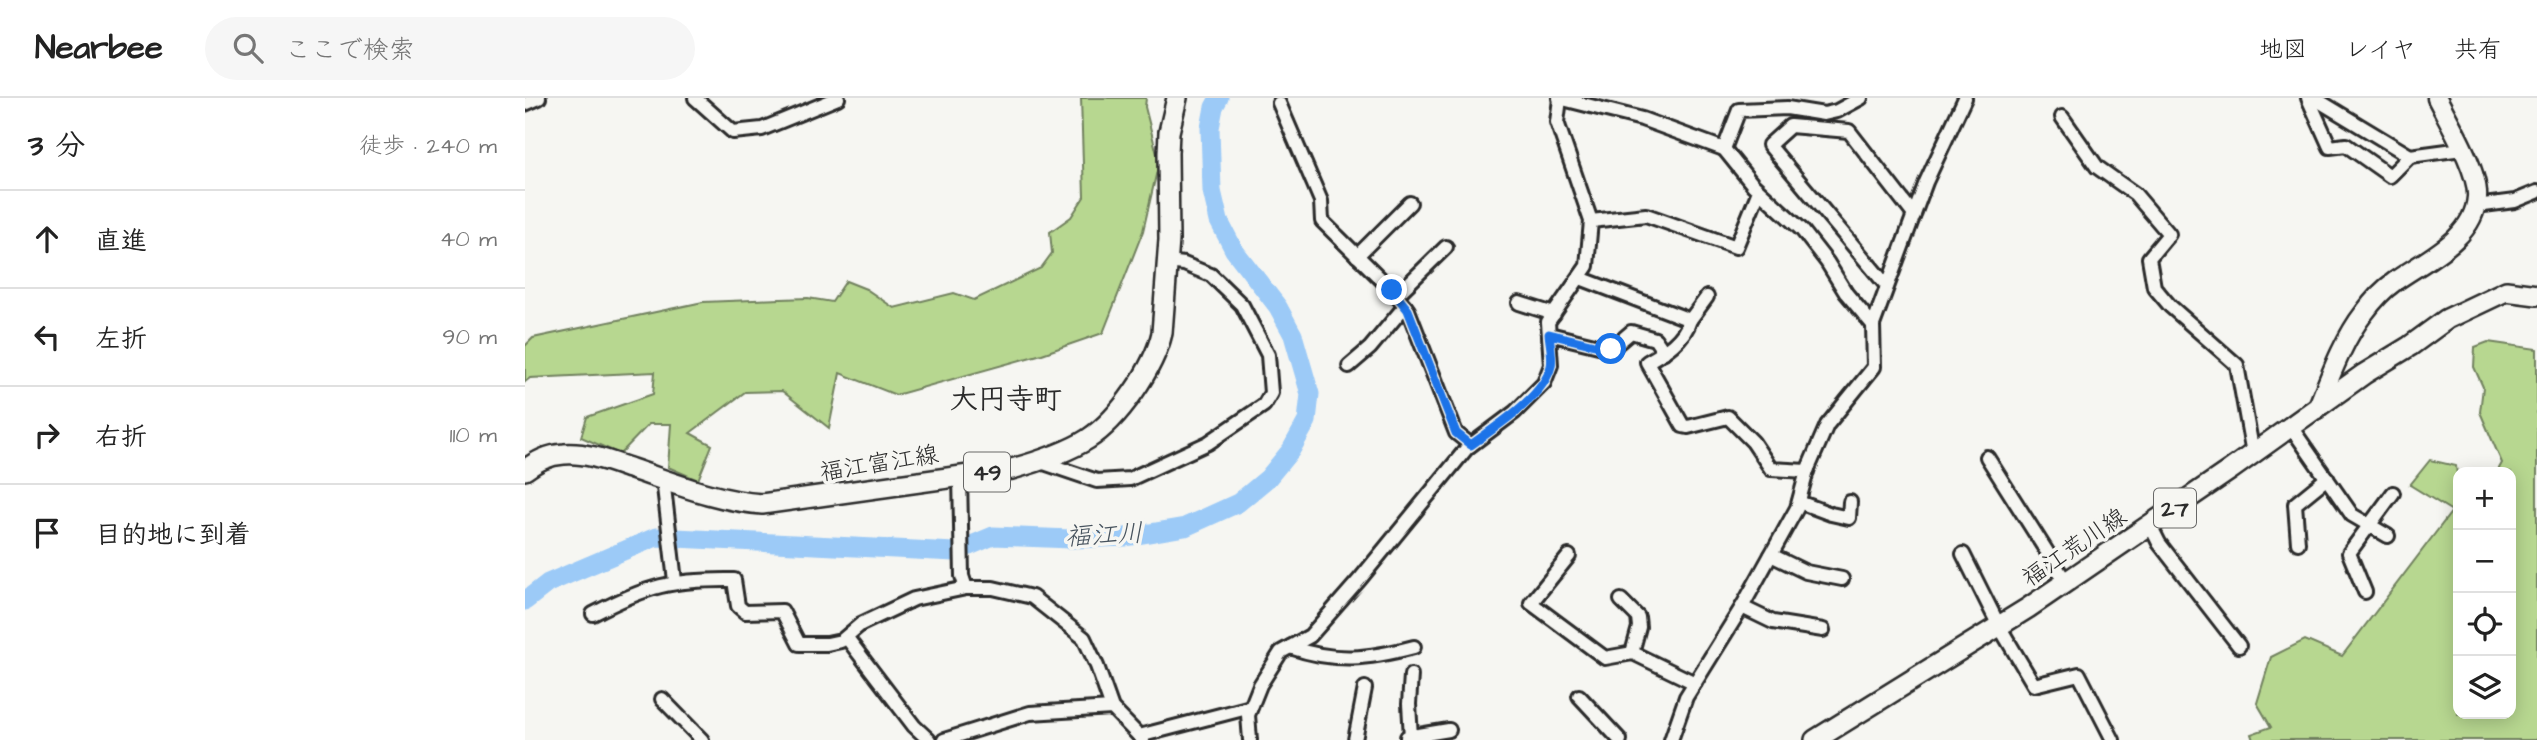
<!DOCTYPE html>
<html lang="ja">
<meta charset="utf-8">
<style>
body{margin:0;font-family:"Architects Daughter","Klee One",sans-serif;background:#f6f6f6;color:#222}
.controls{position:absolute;right:21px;bottom:21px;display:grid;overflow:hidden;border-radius:14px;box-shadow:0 4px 18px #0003}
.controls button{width:63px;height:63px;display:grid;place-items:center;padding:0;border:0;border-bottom:2px solid #e0e0e0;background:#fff;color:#222;font:35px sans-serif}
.stop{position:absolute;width:21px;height:21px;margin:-16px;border:5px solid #1a73e8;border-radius:50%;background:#fff}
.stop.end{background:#1a73e8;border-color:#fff;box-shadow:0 2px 7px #0008}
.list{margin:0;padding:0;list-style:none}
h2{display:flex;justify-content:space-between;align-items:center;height:91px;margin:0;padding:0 28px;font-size:30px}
h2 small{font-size:23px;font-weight:400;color:#767676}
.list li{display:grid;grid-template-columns:46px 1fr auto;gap:21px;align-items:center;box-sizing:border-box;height:98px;padding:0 28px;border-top:2px solid #e0e0e0}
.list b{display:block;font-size:26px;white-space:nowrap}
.list em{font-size:23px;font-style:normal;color:#767676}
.icon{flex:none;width:38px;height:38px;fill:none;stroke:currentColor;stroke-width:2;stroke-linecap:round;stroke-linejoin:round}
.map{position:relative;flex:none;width:2012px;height:642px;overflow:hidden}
header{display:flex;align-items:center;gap:42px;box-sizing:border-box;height:98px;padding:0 35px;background:#fff;border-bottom:2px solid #e0e0e0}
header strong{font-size:33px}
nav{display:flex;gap:38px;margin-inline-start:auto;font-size:24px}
.search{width:490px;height:63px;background:#f6f6f6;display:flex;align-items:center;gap:18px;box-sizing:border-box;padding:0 24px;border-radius:38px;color:#767676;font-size:26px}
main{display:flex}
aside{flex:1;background:#fff}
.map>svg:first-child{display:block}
.green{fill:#b7d790;stroke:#71815e;stroke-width:2}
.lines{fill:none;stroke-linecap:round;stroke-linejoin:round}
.river{stroke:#9ccaf7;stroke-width:19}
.street-casing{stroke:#2b2b2b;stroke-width:18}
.secondary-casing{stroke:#2b2b2b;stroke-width:23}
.primary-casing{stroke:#2b2b2b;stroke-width:24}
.street{stroke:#f6f6f2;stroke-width:12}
.secondary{stroke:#f6f6f2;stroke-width:18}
.primary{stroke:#f6f6f2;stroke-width:19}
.route{stroke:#1a73e8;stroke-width:9}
.labels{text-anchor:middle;stroke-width:7;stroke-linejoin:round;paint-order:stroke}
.shield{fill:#f6f6f2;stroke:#686867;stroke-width:2}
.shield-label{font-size:23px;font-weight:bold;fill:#2b2b2b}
.street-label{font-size:24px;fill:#2b2b2b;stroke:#f6f6f2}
.water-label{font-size:26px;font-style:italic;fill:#47535e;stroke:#f6f6f2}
.quarter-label{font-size:28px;font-weight:bold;fill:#2b2b2b;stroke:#f6f6f2}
</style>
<header>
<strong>Nearbee</strong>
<div class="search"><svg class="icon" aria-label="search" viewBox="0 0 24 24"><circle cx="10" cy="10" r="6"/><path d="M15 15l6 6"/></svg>ここで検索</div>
<nav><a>地図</a><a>レイヤ</a><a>共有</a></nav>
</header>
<main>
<aside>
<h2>3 分<small>徒歩 · 240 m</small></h2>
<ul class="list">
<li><svg class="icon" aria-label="ahead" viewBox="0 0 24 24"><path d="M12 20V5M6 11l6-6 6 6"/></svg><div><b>直進</b></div><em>40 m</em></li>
<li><svg class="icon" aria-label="left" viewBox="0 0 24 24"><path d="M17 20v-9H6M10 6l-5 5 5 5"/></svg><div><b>左折</b></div><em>90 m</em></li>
<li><svg class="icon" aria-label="right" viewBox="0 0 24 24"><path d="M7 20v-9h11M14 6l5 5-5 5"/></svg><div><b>右折</b></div><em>110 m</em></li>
<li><svg class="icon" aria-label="arrive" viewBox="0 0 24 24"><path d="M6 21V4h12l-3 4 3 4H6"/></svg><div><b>目的地に到着</b></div></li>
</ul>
</aside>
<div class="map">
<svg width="2012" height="642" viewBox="0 0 2012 642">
<rect width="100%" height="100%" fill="#f6f6f2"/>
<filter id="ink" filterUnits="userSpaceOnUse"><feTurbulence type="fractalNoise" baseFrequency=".0143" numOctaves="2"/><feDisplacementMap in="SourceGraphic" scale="14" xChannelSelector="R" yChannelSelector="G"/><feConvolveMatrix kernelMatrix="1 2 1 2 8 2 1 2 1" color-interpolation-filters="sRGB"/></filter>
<g filter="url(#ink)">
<g class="green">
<path d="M 556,0 L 621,0 L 620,9 L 634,64 L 618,133 L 578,235 L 517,256 L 371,297 L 315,275 L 304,330 L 257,293 L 220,294 L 165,335 L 187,347 L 173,382 L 143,369 L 146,326 L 124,326 L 95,356 L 56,339 L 62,319 L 128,296 L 130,274 L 5,280 L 0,284 L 0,248 L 8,240 L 178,204 L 283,200 L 307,204 L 321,183 L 341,191 L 369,210 L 429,195 L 449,202 L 516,170 L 527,155 L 525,134 L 546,119 L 559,99 Z"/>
<path d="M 1963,244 L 2012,251 L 2012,642 L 1728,642 L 1726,636 L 1746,629 L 1732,605 L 1746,559 L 1780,542 L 1817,558 L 1927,413 L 1885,387 L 1905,362 L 1931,368 L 1933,386 L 1933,616 L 1986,616 L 1986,374 L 1972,374 L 1977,365 L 1955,314 L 1958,289 L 1949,269 L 1950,249 Z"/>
</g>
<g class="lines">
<path class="river" d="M 0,503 L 23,485 L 131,439 L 430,454 L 468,438 L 546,441 L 601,439 L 660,429 L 713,405 L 743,380 L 766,352 L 782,323 L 785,296 L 768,237 L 753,209 L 709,152 L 694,123 L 687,93 L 685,30 L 689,9 L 694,0"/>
<defs>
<g id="street">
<path d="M 170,0 L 208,34 L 237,31 L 313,0"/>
<path d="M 1034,0 L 1117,21 L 1199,51 L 1214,12 L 1262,10 L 1299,16 L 1312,13 L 1336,0"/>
<path d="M 1783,0 L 1805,49 L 1821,47 L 1865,78 L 1885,58 L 1937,51"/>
<path d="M 1789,0 L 1885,58"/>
<path d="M 754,5 L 796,103 L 797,123 L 867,192 L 883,212 L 931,335 L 946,347"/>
<path d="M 0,6 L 14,0"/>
<path d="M 1537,19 L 1572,69 L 1610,96 L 1644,136 L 1624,160 L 1629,189 L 1645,208 L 1712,267 L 1728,356"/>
<path d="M 1199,51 L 1228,87 L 1277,132 L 1302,164 L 1321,195 L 1348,227"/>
<path d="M 1951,108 L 1990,103 L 2012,94"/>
<path d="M 1066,123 L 1121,117 L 1211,149 L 1234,93"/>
<path d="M 832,158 L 885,105"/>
<path d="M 1055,180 L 1165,222 C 1159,242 1140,254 1122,264 L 1158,328 L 1163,329 L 1203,319 L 1228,344 L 1246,371 L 1282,373"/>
<path d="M 1362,188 L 1244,47 L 1265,28 L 1324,33 L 1389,117"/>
<path d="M 872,197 L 921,149"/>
<path d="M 994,205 L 1029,216"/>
<path d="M 1165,222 L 1182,199"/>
<path d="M 1024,236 L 1086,251 L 1106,234 L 1130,241 L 1139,254"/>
<path d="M 824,268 L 845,250 L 880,208"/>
<path d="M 1766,329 L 1827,417 L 1863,438"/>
<path d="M 1462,359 L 1541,484"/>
<path d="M 513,363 L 572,383 L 605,381 L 683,345 L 739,307 L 746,295 L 743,257 L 717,207 L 686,177 L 659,166 L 643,164"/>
<path d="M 435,378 L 437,478 L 441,490 L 468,490 L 507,499 L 559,540 L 572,568 L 587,610 L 618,642"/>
<path d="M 138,381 L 150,483"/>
<path d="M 1274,404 L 1306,416 L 1324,420 L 1325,404"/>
<path d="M 1625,427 L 1634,445 L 1714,548"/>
<path d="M 1773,445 L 1770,406 L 1802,380"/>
<path d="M 1438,456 L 1474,528 L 1509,587 L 1554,576 L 1588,642"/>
<path d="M 1246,457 L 1281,474 L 1317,481"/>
<path d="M 1044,458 L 1006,505 L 1080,560 L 1108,555 L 1170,585"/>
<path d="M 1840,494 L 1824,455 L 1868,395"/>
<path d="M 1096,502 L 1113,519 L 1114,529 L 1107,555"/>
<path d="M 1217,509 L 1248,524 L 1298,532"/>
<path d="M 68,516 C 122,488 147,481 209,482 L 213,508 L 220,514 L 257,513 L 274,546 L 302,546 L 316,543 L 336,526 L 389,501 L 441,490"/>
<path d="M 322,540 L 389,628 L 404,642"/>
<path d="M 765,549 C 811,565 843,561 889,549"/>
<path d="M 1054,598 L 1095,642"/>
<path d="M 137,601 L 177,642"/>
<path d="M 614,638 L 726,609"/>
<path d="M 886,639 L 884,606 L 886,577"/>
<path d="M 419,642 L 505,615 L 587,610"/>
<path d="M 725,642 L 723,617 L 735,587 L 756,554 L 785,538 L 835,481 L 942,350 L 990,314 L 1019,285 L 1026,267 L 1023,224 L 1062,168 L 1066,123 L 1032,24 L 1035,1"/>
<path d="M 830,642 L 840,590"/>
<path d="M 882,642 L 882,639 L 924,632"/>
<path d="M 1146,642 L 1161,599 L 1217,509 L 1272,410 L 1282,373 L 1302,327 L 1349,269 L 1348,227 L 1401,84 L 1440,0"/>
</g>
<path id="secondary" d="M 1792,311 C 1805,279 1818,242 1839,215 C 1847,204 1859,191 1869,184 C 1899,162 1949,142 1952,99 C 1954,74 1924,24 1912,0"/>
<g id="primary">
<path d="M 0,372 C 12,363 23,357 39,356 C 62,354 86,364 107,371 C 149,385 192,403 237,406 L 487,371 C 512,364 541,355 563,341 C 594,321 629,270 637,235 L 644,142 L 643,55 L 644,34 L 652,0"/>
<path d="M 1290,642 L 1503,510 L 1705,372 L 1839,276 L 1885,248 L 1922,221 L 1981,193 L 2012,197"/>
</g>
</defs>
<use href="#street" class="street-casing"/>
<use href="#secondary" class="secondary-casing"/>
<use href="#primary" class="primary-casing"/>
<use href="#street" class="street"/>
<use href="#secondary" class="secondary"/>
<use href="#primary" class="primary"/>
</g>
</g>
<g class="lines" filter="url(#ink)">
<path class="route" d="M 867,192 L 883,212 L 931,335 L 946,347 C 970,329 1019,299 1026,268 C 1028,259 1025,246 1024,236 L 1086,251"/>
</g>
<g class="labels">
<g class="shield">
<rect x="439" y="354.5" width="46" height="39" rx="5"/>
<rect x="1629" y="390.5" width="42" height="39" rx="5"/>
</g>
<g class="shield-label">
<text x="462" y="382">49</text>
<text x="1650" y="418">27</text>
</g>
<g class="street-label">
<text transform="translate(354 365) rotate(-9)" y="8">福江富江線</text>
<text transform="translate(1549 449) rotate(-34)" y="8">福江荒川線</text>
</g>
<g class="water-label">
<text transform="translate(579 436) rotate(-3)" y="9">福江川</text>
</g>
<g class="quarter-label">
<text x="481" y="310">大円寺町</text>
</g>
</g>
</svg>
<div class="controls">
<button>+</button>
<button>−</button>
<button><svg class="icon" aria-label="locate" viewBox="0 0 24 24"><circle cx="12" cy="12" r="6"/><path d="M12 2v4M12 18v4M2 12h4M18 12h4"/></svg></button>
<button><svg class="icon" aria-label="layers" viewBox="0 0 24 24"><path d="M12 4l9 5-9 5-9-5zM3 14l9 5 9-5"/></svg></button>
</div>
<div class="stop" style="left:1086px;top:251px"></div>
<div class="stop end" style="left:867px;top:192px"></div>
</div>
</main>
